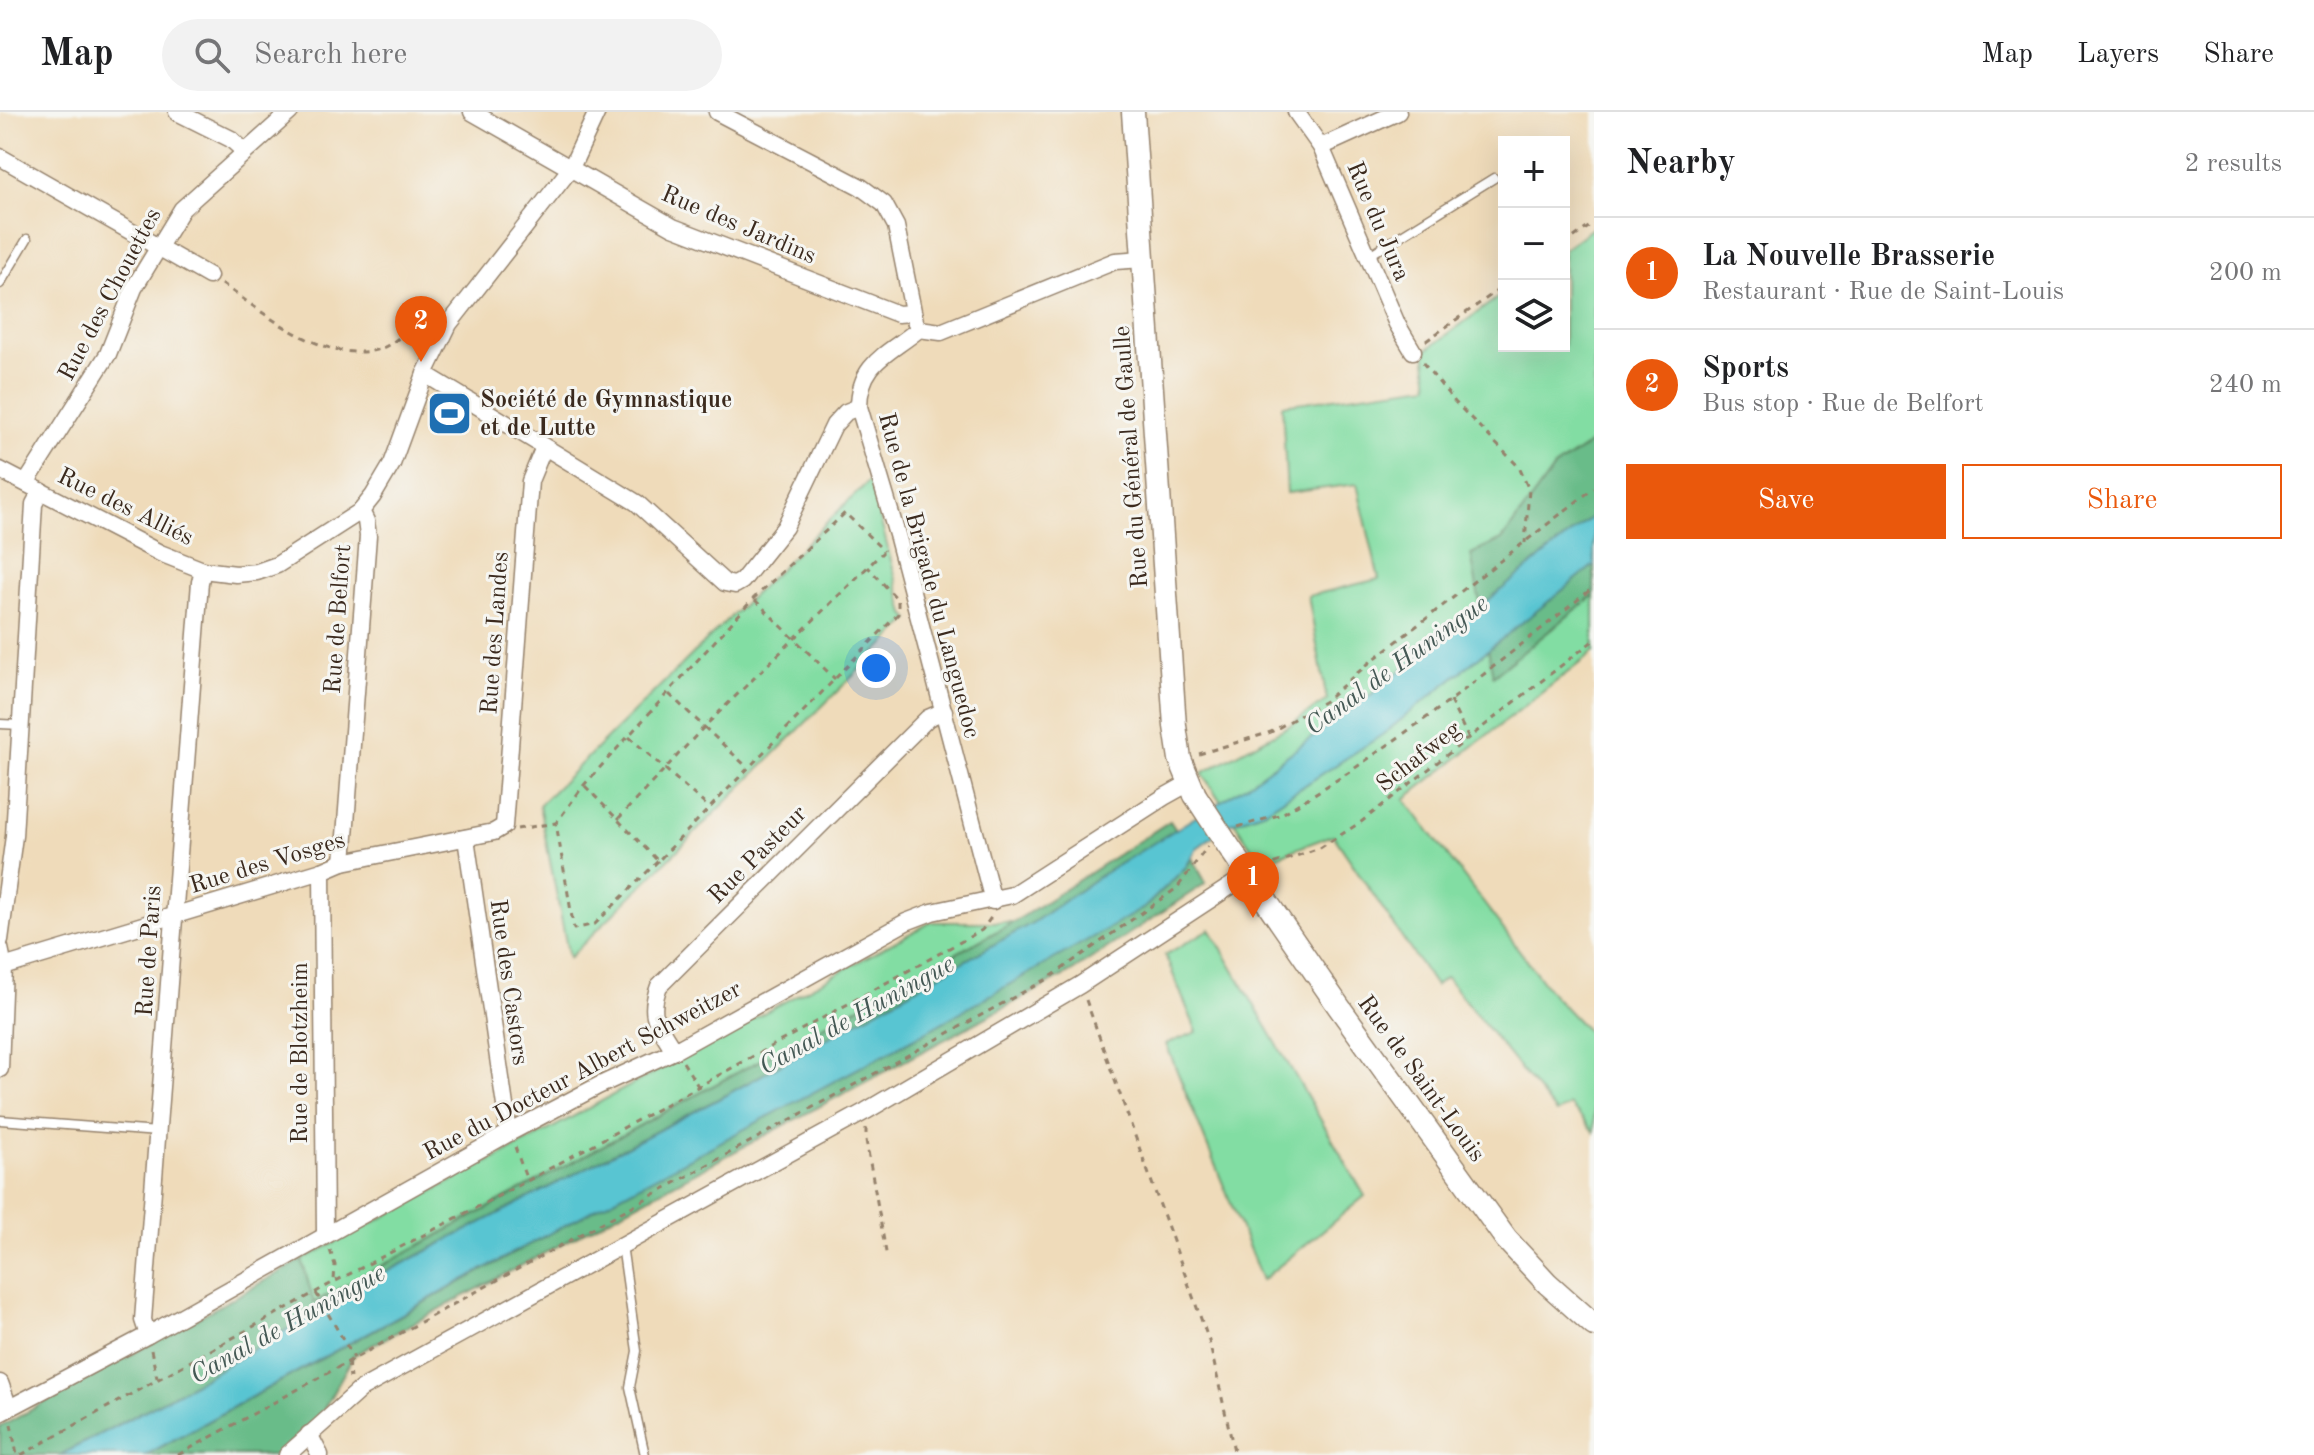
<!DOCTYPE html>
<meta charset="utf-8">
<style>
body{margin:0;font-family:"Old Standard TT",serif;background:#f2f2f2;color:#202124}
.controls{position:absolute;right:24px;top:24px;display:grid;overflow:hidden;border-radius:0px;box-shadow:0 8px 32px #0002}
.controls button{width:72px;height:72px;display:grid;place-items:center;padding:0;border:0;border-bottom:2px solid #e0e0e0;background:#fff;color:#202124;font:40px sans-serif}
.you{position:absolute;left:876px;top:556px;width:28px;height:28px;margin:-20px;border:6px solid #fff;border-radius:50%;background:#1a73e8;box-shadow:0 0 0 12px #1a73e833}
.badge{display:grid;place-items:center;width:52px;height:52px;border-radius:50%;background:#ea580c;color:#fff;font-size:26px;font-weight:700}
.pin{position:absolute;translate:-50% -66px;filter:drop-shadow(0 2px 4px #0008)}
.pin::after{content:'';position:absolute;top:42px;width:28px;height:24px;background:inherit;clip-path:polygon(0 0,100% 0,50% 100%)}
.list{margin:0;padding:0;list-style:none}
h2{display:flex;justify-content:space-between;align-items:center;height:104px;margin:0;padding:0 32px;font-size:34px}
h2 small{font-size:26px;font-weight:400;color:#757577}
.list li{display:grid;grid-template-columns:52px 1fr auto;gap:24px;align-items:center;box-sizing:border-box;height:112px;padding:0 32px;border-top:2px solid #e0e0e0}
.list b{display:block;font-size:30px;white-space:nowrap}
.list p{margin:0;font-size:26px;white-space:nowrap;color:#757577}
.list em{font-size:26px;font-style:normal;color:#757577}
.actions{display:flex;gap:16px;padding:24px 32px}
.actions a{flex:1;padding:18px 0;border:2px solid #ea580c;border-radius:0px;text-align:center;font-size:28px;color:#ea580c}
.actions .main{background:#ea580c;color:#fff}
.icon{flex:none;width:44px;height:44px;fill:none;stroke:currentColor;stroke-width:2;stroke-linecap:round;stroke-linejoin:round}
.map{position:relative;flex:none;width:1594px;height:1343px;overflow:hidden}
header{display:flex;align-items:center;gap:48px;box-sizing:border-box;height:112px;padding:0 40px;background:#fff;border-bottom:2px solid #e0e0e0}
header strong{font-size:38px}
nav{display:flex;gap:44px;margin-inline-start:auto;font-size:28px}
.search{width:560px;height:72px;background:#f2f2f2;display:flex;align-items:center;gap:20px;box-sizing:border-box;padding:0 28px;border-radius:44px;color:#757577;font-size:30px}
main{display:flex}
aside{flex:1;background:#fff}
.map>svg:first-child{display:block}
.green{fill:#82dda3;stroke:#5e8460;stroke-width:2}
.forest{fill:#69bc89;stroke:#527354;stroke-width:2}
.water{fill:#59c5d2;stroke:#4a7878;stroke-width:2}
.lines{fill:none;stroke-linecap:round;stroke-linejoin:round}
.service-casing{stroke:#95826c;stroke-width:11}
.minor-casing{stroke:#95826c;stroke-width:19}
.tertiary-casing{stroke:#95826c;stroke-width:25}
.path{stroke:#95826c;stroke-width:3;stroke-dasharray:6 6;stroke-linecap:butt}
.service{stroke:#fff;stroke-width:8}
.minor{stroke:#fff;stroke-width:16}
.tertiary{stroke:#fff;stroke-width:22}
.tertiary-bridge-casing{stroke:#95826c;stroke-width:25;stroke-linecap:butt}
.tertiary-bridge{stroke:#fff;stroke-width:22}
.labels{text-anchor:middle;stroke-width:6;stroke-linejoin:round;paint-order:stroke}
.street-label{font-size:24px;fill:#3b2a1e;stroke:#f6f6f2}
.poi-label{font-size:24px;font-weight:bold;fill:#3b2a1e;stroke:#f6f6f2;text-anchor:start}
.water-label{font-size:26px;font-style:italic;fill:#445854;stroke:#f6f6f2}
</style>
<header>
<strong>Map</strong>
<div class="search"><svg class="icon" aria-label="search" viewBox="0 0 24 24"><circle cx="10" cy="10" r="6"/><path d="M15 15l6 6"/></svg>Search here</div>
<nav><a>Map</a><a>Layers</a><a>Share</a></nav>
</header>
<main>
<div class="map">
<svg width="1594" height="1343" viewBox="0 0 1594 1343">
<rect width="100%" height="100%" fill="#f6f6f2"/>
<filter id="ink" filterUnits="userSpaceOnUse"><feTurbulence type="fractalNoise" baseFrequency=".0125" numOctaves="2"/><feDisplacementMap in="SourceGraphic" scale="16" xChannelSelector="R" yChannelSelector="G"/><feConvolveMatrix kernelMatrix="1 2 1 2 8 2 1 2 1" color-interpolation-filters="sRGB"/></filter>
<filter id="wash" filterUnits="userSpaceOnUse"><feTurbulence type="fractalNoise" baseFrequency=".006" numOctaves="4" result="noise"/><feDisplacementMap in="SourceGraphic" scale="32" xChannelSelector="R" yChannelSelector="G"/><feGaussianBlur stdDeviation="1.8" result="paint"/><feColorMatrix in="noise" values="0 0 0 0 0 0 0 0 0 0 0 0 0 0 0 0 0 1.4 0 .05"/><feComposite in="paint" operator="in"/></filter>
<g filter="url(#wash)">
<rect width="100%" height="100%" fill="#efdbba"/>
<g class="green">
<path d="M 1594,115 L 1594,329 L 1554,356 L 1502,428 L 1493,563 L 1594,483 L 1594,540 L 1405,687 L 1553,883 L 1594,926 L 1594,1020 L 1570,993 L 1556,1001 L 1446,865 L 1435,874 L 1333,723 L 1261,750 L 1202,661 L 1289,614 L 1327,588 L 1308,484 L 1379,467 L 1357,372 L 1287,381 L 1282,293 L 1429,273 L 1425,239 L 1504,181 L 1504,234 L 1564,234 L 1564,137 Z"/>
<path d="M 870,368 L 905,502 L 910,507 L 569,846 L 539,693 Z"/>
<path d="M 931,810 L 1014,810 L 313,1191 L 302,1148 L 532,1027 Z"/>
<path d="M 1210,817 L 1365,1084 L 1262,1168 L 1166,932 L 1197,920 L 1165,843 Z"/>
</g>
<g class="forest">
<path d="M 1594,329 L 1594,483 L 1493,564 L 1471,442 L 1502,428 L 1554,356 Z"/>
<path d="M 1170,709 L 1176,718 L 1097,766 L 1034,810 L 726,983 L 381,1163 L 178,1281 L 60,1343 L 0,1343 L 0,1315 L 302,1148 L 314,1191 L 1014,810 Z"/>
<path d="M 1192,746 L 1206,771 L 1071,860 L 354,1243 L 316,1311 L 278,1343 L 146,1343 L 1144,796 L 1186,755 Z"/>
</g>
<path class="water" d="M 1594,403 L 1594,453 L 1382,623 L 1265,699 L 1231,711 L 1197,736 L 1186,755 L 1144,796 L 913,927 L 515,1140 L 146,1343 L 60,1343 L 178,1281 L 381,1163 L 726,983 L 1034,810 L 1097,766 L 1244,675 L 1373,581 Z"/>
</g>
<g filter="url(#ink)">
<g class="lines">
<defs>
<g id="service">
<path d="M 1368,144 L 1494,66"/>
<path d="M 0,172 L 27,127"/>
<path d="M 0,612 L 21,613"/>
<path d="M 0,1008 L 158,1020"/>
<path d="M 622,1133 L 637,1239 L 630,1275 L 645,1343"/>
</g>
<g id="minor">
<path d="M 177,0 L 231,27 L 244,39"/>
<path d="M 472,0 L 673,115 L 898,202 L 911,201"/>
<path d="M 717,0 L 861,75 L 884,92 L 896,114 L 915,209"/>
<path d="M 1296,0 L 1321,35 L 1397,212 L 1413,239"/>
<path d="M 1321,35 L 1398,0"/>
<path d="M 0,45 L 209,164"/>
<path d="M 919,217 C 889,242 859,250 859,295 L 898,426 L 993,789"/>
<path d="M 919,217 L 941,220 L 1115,149 L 1143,147"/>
<path d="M 425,262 L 637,391 L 725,471 L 735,473 L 742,469 L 785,415 L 834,313 L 846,300 L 859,295"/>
<path d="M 0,358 L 160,441 L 203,458 L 236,462 L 257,460 L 277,453 L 361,399 L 373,384 L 392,352 L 425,262 L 449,212 L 571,56 L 597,0"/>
<path d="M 26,371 L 108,242 L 134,176 L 182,97 L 290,0"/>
<path d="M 466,726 L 509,1021"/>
<path d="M 343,750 L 368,424 L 366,409 L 361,399"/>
<path d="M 322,759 L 325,1122"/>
<path d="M 0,828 L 14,724 L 34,392 L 41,379"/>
<path d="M 0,836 L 4,855 L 0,957"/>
<path d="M 0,856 L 322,759 L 343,750 L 494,720 L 504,714 L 530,369 L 544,335"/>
<path d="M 674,939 C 659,912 647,906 659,874 L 928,606 L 944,599"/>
<path d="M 148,1223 L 143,1208 L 200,470 L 203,458"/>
<path d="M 0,1271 L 9,1296"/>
<path d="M 0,1301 L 148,1223 L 509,1021 L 598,974 L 674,939 L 906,810 L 932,800 L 1012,783 L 1164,685 L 1189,671"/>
<path d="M 309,1322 L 320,1343"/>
<path d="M 287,1343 L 361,1277 L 866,999 L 1080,873 L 1249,762"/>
</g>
<g id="tertiary">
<path d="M 1133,0 L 1175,614 L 1180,647 L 1195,683"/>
<path d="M 1227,732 L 1339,895 L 1506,1127 L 1547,1171 L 1594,1213"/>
</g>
</defs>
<use href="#service" class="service-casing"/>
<use href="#minor" class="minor-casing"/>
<use href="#tertiary" class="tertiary-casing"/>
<g class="path">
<path d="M 1564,132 L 1590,114"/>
<path d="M 222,172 C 263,200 322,251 376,238 C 398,233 411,209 435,207"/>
<path d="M 1426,229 L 1504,174"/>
<path d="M 1423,251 L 1455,290 L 1519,355 L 1529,378 L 1525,431"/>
<path d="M 755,488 L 835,567"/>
<path d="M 669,582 L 747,655"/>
<path d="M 1450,589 L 1468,625"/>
<path d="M 629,625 L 709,696"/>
<path d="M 1199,642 L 1271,620 L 1325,589 L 1369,551 L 1594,376"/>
<path d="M 585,674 L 658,749 L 898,502 L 898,488 L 868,455"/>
<path d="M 618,707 L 704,615 L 883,440"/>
<path d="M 1238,715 L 1282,702 L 1348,661 L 1450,589 L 1594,475"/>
<path d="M 517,717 L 556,711"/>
<path d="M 658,749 L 595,812 L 574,817 L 556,711 L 584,673 L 754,486 L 845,401 L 884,439"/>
<path d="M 1263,755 L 1320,736 L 1361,710 L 1594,528"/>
<path d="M 1086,888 L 1209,1229 L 1235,1343"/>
<path d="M 683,950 L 698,974"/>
<path d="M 866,1016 L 866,1028 L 887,1146"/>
<path d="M 515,1035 L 527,1069"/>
<path d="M 330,1138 L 335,1153 L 334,1169"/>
<path d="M 316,1181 L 354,1246"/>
<path d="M 151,1238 L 157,1266"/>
<path d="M 348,1250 L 350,1266"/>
<path d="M 11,1312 L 17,1343"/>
<path d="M 21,1343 L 334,1170 L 527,1069 L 982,818 L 992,804"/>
<path d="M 178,1343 L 1049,866 L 1177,776 L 1208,734"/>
</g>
<use href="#service" class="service"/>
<use href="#minor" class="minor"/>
<use href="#tertiary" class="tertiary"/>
<defs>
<path id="tertiary-bridge" d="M 1195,683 L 1227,732"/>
</defs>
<use href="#tertiary-bridge" class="tertiary-bridge-casing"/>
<use href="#tertiary-bridge" class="tertiary-bridge"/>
</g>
</g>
<defs>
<symbol id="stadium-square" viewBox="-11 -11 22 22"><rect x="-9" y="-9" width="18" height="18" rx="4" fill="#1f6fb2" stroke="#f6f6f2"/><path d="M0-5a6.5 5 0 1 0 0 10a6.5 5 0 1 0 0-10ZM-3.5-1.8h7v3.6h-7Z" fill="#fff"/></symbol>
</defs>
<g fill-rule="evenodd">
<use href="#stadium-square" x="424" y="276" width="51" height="51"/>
</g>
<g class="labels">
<g class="street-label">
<text transform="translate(1379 109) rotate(67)" y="8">Rue du Jura</text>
<text transform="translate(739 112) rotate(23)" y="8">Rue des Jardins</text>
<text transform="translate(109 182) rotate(-62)" y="8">Rue des Chouettes</text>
<text transform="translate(1130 345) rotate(-94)" y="8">Rue du Général de Gaulle</text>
<text transform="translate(126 394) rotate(26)" y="8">Rue des Alliés</text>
<text transform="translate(930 463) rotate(75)" y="8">Rue de la Brigade du Languedoc</text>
<text transform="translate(337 507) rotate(-86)" y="8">Rue de Belfort</text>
<text transform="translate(494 521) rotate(-86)" y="8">Rue des Landes</text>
<text transform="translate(1418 644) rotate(-38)" y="8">Schafweg</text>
<text transform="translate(757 742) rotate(-45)" y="8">Rue Pasteur</text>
<text transform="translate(267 750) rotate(-17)" y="8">Rue des Vosges</text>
<text transform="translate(148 839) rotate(-86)" y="8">Rue de Paris</text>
<text transform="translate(510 870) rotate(82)" y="8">Rue des Castors</text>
<text transform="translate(299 941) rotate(-90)" y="8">Rue de Blotzheim</text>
<text transform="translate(582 958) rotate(-28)" y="8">Rue du Docteur Albert Schweitzer</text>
<text transform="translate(1422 966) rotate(54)" y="8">Rue de Saint-Louis</text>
</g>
<g class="poi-label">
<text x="480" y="295">Société de Gymnastique<tspan x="480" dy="28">et de Lutte</tspan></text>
</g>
<g class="water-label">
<text transform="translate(1396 552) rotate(-36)" y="9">Canal de Huningue</text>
<text transform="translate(856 902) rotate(-29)" y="9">Canal de Huningue</text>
<text transform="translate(287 1211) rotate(-29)" y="9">Canal de Huningue</text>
</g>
</g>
</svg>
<div class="controls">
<button>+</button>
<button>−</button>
<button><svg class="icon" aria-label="layers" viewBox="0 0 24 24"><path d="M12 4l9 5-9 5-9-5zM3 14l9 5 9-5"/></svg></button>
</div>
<div class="you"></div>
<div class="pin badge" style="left:1253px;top:806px">1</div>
<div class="pin badge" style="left:421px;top:250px">2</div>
</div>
<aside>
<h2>Nearby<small>2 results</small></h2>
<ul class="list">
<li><span class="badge">1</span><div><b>La Nouvelle Brasserie</b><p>Restaurant · Rue de Saint-Louis</p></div><em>200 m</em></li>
<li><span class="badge">2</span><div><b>Sports</b><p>Bus stop · Rue de Belfort</p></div><em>240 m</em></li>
</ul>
<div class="actions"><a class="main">Save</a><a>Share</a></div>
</aside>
</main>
